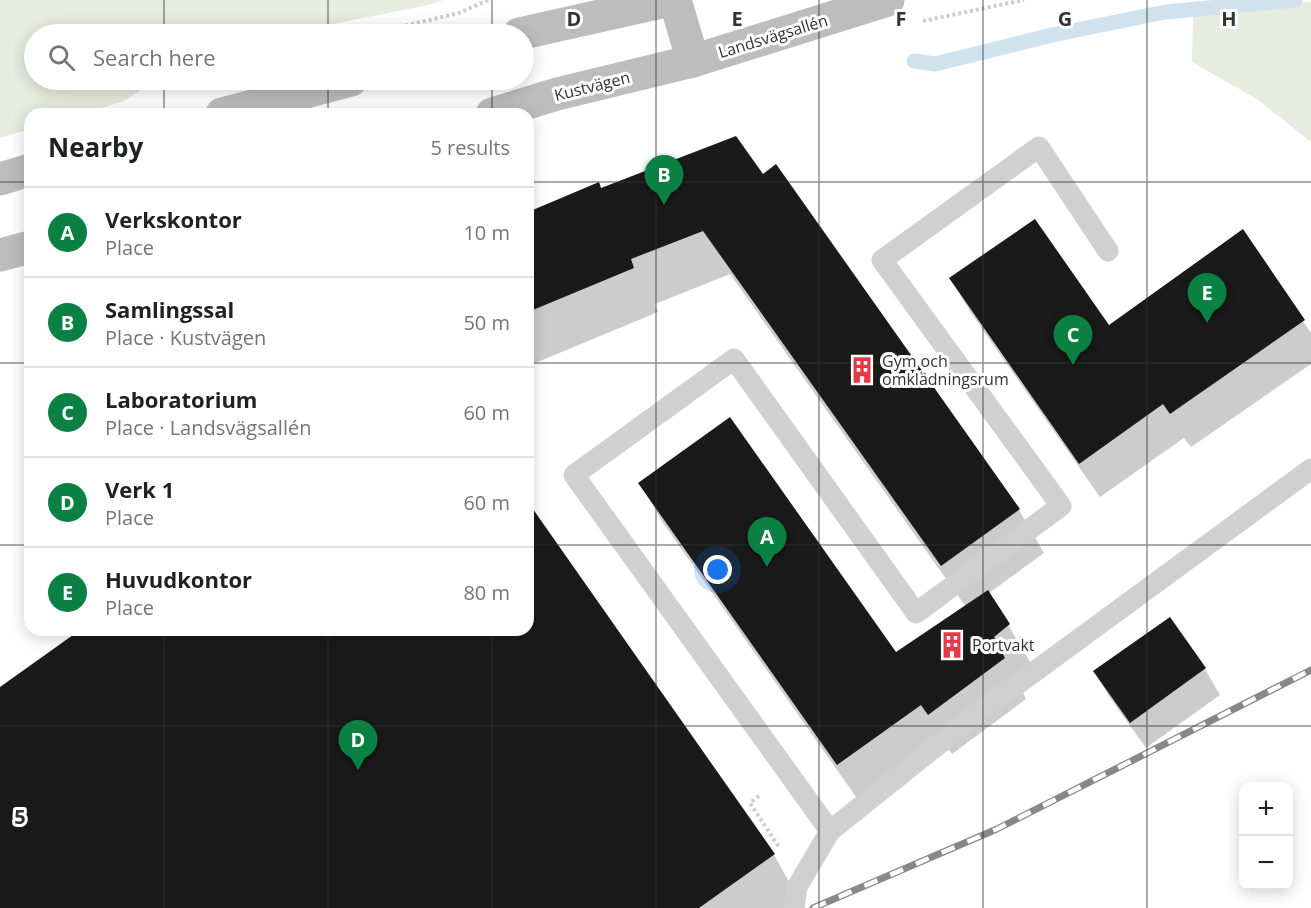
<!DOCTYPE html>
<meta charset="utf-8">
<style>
body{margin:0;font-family:"Open Sans",sans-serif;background:#f2f2f2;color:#202124}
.controls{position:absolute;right:18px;bottom:18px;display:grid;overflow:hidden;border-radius:12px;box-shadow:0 3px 15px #0003}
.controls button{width:54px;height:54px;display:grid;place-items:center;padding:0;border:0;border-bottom:2px solid #e0e0e0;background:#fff;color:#202124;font:30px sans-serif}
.you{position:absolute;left:718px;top:570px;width:21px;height:21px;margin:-15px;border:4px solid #fff;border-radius:50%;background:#1a73e8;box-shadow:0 0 0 9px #1a73e833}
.badge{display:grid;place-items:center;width:39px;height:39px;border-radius:50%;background:#0b8043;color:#fff;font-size:20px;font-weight:700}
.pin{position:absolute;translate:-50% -50px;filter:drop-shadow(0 2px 3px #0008)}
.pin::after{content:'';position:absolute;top:32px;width:21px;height:18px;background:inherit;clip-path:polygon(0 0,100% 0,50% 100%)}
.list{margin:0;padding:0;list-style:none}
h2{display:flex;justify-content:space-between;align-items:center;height:78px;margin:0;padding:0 24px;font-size:26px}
h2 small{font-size:20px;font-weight:400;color:#757577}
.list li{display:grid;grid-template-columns:39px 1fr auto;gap:18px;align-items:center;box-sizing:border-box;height:90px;padding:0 24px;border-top:2px solid #e0e0e0}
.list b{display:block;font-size:22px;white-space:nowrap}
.list p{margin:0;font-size:20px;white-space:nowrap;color:#757577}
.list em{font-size:20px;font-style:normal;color:#757577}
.icon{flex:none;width:33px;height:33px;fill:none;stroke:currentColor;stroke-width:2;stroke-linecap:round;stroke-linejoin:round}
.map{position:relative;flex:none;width:1311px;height:908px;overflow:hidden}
.search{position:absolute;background:#fff;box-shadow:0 3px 15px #0003;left:24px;top:24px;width:510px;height:66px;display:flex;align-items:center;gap:15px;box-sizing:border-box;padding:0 21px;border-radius:33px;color:#757577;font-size:22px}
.panel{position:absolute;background:#fff;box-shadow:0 3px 15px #0003;left:24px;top:108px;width:510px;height:528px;border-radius:18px}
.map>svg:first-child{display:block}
.green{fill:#e6ecdf}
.shadow{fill:#0003}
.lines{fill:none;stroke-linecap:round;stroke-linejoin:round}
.stream{stroke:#cfe2ee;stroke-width:15}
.building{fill:#1a1a1a}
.path{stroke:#cdcdcd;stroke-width:4;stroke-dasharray:3 3;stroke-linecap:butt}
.lane{stroke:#d0d0d0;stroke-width:21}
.secondary{stroke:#bdbdbd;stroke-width:33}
.rail-casing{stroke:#888;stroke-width:7}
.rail{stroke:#fff;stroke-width:4.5;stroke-dasharray:14;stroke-linecap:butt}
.grid{fill:none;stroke:#333;stroke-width:1.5;stroke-opacity:0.55}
.labels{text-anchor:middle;stroke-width:6;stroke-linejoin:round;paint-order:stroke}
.street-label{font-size:16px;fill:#333;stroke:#fff}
.poi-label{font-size:16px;fill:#333;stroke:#fff;text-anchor:start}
.grid-label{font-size:20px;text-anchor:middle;font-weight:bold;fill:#333;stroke:#fff;stroke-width:6;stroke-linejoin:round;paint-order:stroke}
</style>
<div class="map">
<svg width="1311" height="908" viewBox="0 0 1311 908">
<rect width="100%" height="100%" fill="#fff"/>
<g class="green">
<path d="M 0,0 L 443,0 L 428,5 L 328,25 L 294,34 L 34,34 L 34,80 L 156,80 L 124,101 L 82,114 L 30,114 L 30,129 L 0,138 Z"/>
<path d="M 1311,2 L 1311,142 L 1257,99 L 1192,62 L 1193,11 Z"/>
</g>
<g class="shadow">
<path d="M 776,166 L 1019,510 L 1044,553 L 989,593 L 1032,665 L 1016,678 L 1026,699 L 952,754 L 945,744 L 861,804 L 663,523 L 640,483 L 895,654 L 966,607 L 730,274 L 655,304 L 658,312 L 528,366 L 528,214 L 602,190 L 763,176 Z"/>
<path d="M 1242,231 L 1311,333 L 1311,364 L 1191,447 L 1184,438 L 1100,497 L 971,313 L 951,279 L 1109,328 Z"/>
<path d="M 528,504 L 774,855 L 799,899 L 786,908 L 0,908 L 0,688 L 83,630 L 528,630 Z"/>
<path d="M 1170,619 L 1205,669 L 1220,695 L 1146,748 L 1110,698 L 1095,672 Z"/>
</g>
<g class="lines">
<path class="stream" d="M 914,61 L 935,64 L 1052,35 L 1165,12 L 1295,0"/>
</g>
<g class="building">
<path d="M 736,136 L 763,174 L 776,164 L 1020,509 L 941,566 L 703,231 L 631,259 L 634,268 L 528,312 L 528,212 L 599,182 L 601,188 Z"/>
<path d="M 1035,219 L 1109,325 L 1243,229 L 1305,320 L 1170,414 L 1163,404 L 1079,464 L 949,278 Z"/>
<path d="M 730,417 L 896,652 L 988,590 L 1010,624 L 994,637 L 1005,658 L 928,715 L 921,705 L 837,765 L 638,483 Z"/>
<path d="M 528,502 L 775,854 L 699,908 L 0,908 L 0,687 L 80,630 L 528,630 Z"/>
<path d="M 1170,617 L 1206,668 L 1130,723 L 1093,671 Z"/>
</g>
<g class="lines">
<g class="path">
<path d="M 923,21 L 1024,0"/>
<path d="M 358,34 L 391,29 L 459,13 L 488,0"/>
<path d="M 184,81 L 190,80"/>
<path d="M 759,796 L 750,803 L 779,847"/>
<path d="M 726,908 L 724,904 L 763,874"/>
</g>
<g class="lane">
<path d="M 830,831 L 574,475 L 734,359 L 916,613 L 1061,506 L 882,260 L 1039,147 L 1108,251"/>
<path d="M 794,908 L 797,887 L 830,831 L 974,716 L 1311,469"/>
</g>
<g class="secondary">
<path d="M 675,0 L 693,61"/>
<path d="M 519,34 L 671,0"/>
<path d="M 222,114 L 351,80"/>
<path d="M 492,114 L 557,94 L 693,61 L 888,0"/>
<path d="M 0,179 L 30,170"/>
<path d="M 0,255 L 30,247"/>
</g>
<defs>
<path id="rail" d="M 813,908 L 997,829 L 1311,670"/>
</defs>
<use href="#rail" class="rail-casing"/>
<use href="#rail" class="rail"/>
</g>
<path class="grid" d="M 164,0 L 164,34M 328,0 L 328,34M 492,0 L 492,34M 656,0 L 656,908M 819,0 L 819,908M 983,0 L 983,908M 1147,0 L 1147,908M 164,80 L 164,114M 328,80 L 328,114M 492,80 L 492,114M 0,182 L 30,182M 528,182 L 1311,182M 0,363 L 30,363M 528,363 L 1311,363M 0,545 L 30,545M 528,545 L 1311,545M 164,630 L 164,908M 328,630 L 328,908M 492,630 L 492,908M 0,726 L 1311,726"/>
<defs>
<symbol id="building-bare" viewBox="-9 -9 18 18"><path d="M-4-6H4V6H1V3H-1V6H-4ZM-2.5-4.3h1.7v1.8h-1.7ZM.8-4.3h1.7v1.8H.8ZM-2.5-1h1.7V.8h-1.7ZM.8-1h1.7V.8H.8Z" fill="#e63946" stroke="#fff" stroke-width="2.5" paint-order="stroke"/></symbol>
</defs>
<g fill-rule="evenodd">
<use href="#building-bare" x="843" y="351" width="38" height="38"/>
<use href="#building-bare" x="933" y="626" width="38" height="38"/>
</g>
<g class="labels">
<g class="street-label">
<text transform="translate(773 36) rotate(-17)" y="6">Landsvägsallén</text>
<text transform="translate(592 86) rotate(-14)" y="6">Kustvägen</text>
</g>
<g class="poi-label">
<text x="882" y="367">Gym och<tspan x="882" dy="18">omklädningsrum</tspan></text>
<text x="972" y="651">Portvakt</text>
</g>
</g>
<g class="grid-label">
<text x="574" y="26">D</text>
<text x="737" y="26">E</text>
<text x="901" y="26">F</text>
<text x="1065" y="26">G</text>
<text x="1229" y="26">H</text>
<text x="20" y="824">5</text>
</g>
</svg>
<div class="controls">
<button>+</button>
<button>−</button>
</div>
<div class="you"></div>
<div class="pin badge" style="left:767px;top:567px">A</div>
<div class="pin badge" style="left:664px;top:205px">B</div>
<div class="pin badge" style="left:1073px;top:365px">C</div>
<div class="pin badge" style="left:358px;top:770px">D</div>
<div class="pin badge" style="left:1207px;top:323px">E</div>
<div class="search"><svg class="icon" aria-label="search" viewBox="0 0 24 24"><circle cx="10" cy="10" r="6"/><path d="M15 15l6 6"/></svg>Search here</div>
<section class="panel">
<h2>Nearby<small>5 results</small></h2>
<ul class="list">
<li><span class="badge">A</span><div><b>Verkskontor</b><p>Place</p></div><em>10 m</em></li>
<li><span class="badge">B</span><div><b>Samlingssal</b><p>Place · Kustvägen</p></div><em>50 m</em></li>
<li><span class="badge">C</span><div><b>Laboratorium</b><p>Place · Landsvägsallén</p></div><em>60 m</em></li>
<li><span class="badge">D</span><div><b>Verk 1</b><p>Place</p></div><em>60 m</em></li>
<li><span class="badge">E</span><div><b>Huvudkontor</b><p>Place</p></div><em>80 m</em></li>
</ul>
</section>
</div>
